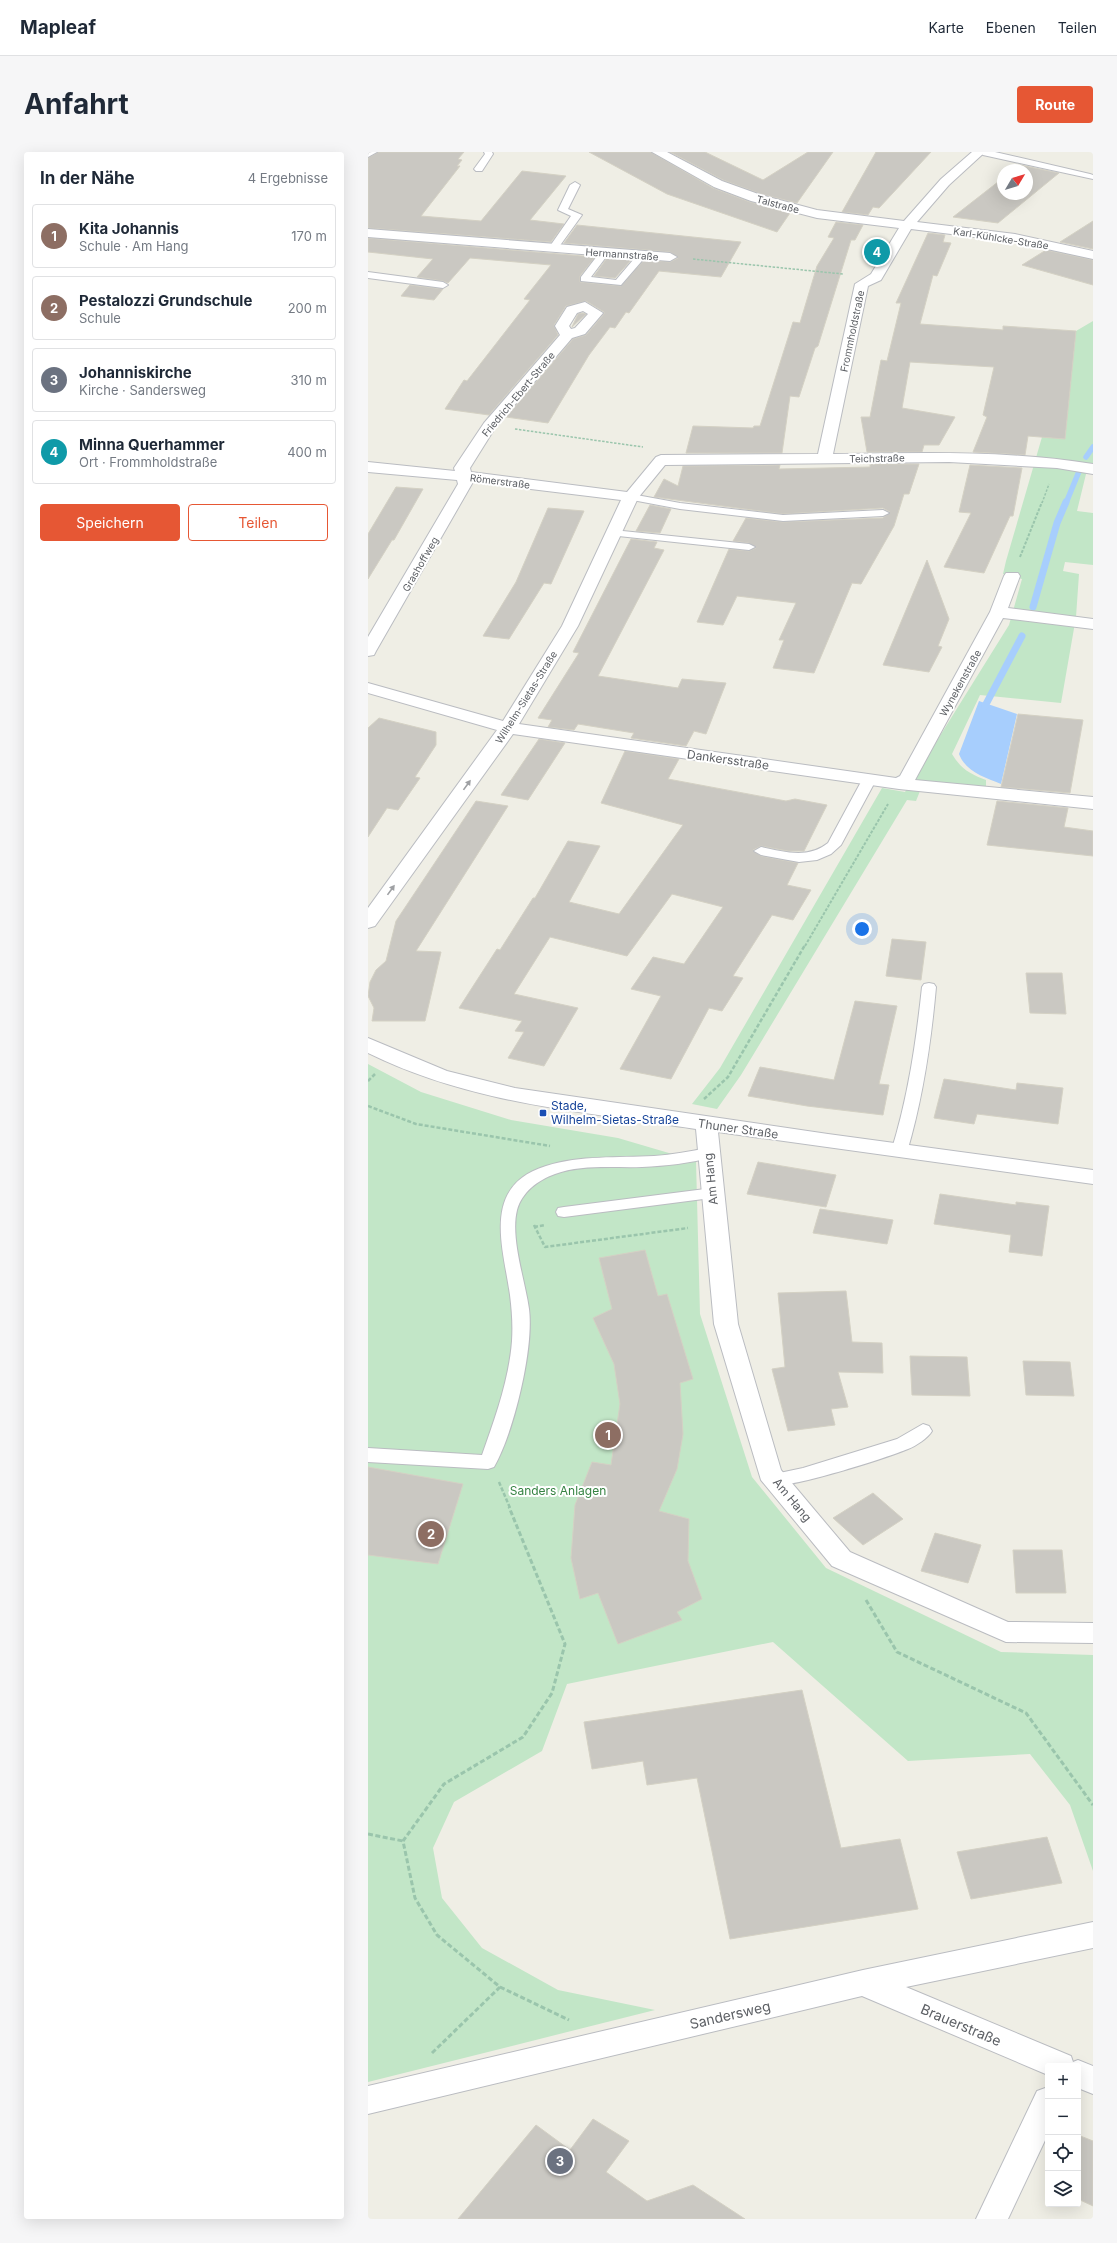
<!DOCTYPE html>
<html lang="de">
<meta charset="utf-8">
<style>
body{margin:0;font-family:Inter,sans-serif;background:#f6f6f7;color:#1f2937}
.controls{position:absolute;right:12px;bottom:12px;display:grid;overflow:hidden;border-radius:4px;box-shadow:0 4px 16px #0002}
.controls button{width:36px;height:36px;display:grid;place-items:center;padding:0;border:0;border-bottom:1px solid #e0e1e3;background:#fff;color:#1f2937;font:20px sans-serif}
.compass{position:absolute;left:629px;top:12px;width:36px;height:36px;border-radius:50%;background:#fff;box-shadow:0 4px 16px #0002;rotate:52deg}
.you{position:absolute;left:494px;top:777px;width:14px;height:14px;margin:-10px;border:3px solid #fff;border-radius:50%;background:#1a73e8;box-shadow:0 0 0 6px #1a73e833}
.badge{display:grid;place-items:center;width:26px;height:26px;border-radius:50%;background:#e65734;color:#fff;font-size:13px;font-weight:700}
.pin{position:absolute;translate:-50% -50%;border:2px solid #fff;box-shadow:0 1px 4px #0006}
.list{margin:0;padding:0;list-style:none}
h2{display:flex;justify-content:space-between;align-items:center;height:52px;margin:0;padding:0 16px;font-size:17px}
h2 small{font-size:13px;font-weight:400;color:#747a83}
.list li{display:grid;grid-template-columns:26px 1fr auto;gap:12px;align-items:center;box-sizing:border-box;height:64px;margin:0 8px 8px;padding:0 8px;border:1px solid #e0e1e3;border-radius:4px}
.list b{display:block;font-size:15px;white-space:nowrap}
.list p{margin:0;font-size:13px;white-space:nowrap;color:#747a83}
.list em{font-size:13px;font-style:normal;color:#747a83}
.actions{display:flex;gap:8px;padding:12px 16px}
.actions a{flex:1;padding:9px 0;border:1px solid #e65734;border-radius:4px;text-align:center;font-size:14px;color:#e65734}
.actions .main{background:#e65734;color:#fff}
.icon{flex:none;width:22px;height:22px;fill:none;stroke:currentColor;stroke-width:2;stroke-linecap:round;stroke-linejoin:round}
.map{position:relative;flex:none;width:725px;height:2067px;overflow:hidden;border-radius:4px}
header{display:flex;align-items:center;gap:24px;box-sizing:border-box;height:56px;padding:0 20px;background:#fff;border-bottom:1px solid #e0e1e3}
header strong{font-size:19px}
nav{display:flex;gap:22px;margin-inline-start:auto;font-size:14px}
.intro{display:flex;align-items:center;justify-content:space-between;box-sizing:border-box;height:96px;padding:0 24px}
h1{margin:0;font-size:28px}
.button{padding:10px 18px;border-radius:4px;background:#e65734;color:#fff;font-size:14px;font-weight:700}
main{display:flex;gap:24px;padding:0 24px}
aside{flex:1;background:#fff;border-radius:4px;box-shadow:0 4px 16px #0002}
.map>svg:first-child{display:block}
.green{fill:#c2e6c7}
.water{fill:#a7cefd}
.lines{fill:none;stroke-linecap:round;stroke-linejoin:round}
.stream-far1{stroke:#a7cefd;stroke-width:5.5}
.stream{stroke:#a7cefd;stroke-width:7}
.building{fill:#cac8c2;stroke:#d4d1c4}
.service-casing{stroke:#babcc1;stroke-width:2}
.minor-casing{stroke:#babcc1;stroke-width:2}
.path-far3{stroke:#9ac5ac;stroke-width:1.5;stroke-dasharray:2.5 1.5;stroke-linecap:butt}
.path-far2{stroke:#9ac5ac;stroke-width:2;stroke-dasharray:3 1.5;stroke-linecap:butt}
.path-far1{stroke:#9ac5ac;stroke-width:2.5;stroke-dasharray:4 2;stroke-linecap:butt}
.path{stroke:#9ac5ac;stroke-width:3;stroke-dasharray:5 2.5;stroke-linecap:butt}
.service{fill:#fff;fill-rule:evenodd}
.minor{fill:#fff;fill-rule:evenodd}
.oneway{fill:#9ea0a3}
.transit-dot{fill:#1a4fb4;stroke:#fff;stroke-width:1.5}
.labels{text-anchor:middle;stroke-width:4;stroke-linejoin:round;paint-order:stroke}
.far-street-label{font-size:10px;fill:#5d6065;stroke:#fff}
.street-label{font-size:12px;fill:#5d6065;stroke:#fff}
.transit-label{font-size:12px;fill:#164399;stroke:#fff;text-anchor:start}
.park-label{font-size:12px;fill:#368343;stroke:#fff}
.near-street-label{font-size:14px;fill:#5d6065;stroke:#fff}
</style>
<header>
<strong>Mapleaf</strong>
<nav><a>Karte</a><a>Ebenen</a><a>Teilen</a></nav>
</header>
<div class="intro"><h1>Anfahrt</h1><a class="button">Route</a></div>
<main>
<aside>
<h2>In der Nähe<small>4 Ergebnisse</small></h2>
<ul class="list">
<li><span class="badge" style="background:#8d6e63">1</span><div><b>Kita Johannis</b><p>Schule · Am Hang</p></div><em>170 m</em></li>
<li><span class="badge" style="background:#8d6e63">2</span><div><b>Pestalozzi Grundschule</b><p>Schule</p></div><em>200 m</em></li>
<li><span class="badge" style="background:#6b7280">3</span><div><b>Johanniskirche</b><p>Kirche · Sandersweg</p></div><em>310 m</em></li>
<li><span class="badge" style="background:#0f9aa8">4</span><div><b>Minna Querhammer</b><p>Ort · Frommholdstraße</p></div><em>400 m</em></li>
</ul>
<div class="actions"><a class="main">Speichern</a><a>Teilen</a></div>
</aside>
<div class="map">
<svg width="725" height="2067" viewBox="0 0 725 2067">
<rect width="100%" height="100%" fill="#efeee5"/>
<g class="green">
<path d="M 725,169 L 725,317 L 718,322 L 709,359 L 725,361 L 725,413 L 697,410 L 695,419 L 711,422 L 708,465 L 693,551 L 612,543 L 584,602 C 593,617 602,622 618,628 L 618,635 L 556,629 L 548,649 L 539,648 L 373,923 L 349,957 L 324,952 L 352,916 L 514,636 L 537,640 L 641,473 L 654,427 L 635,422 L 638,409 L 674,285 L 697,287 L 708,179 Z"/>
<path d="M 0,912 L 53,940 L 143,968 L 250,986 L 328,1009 L 332,1162 L 384,1325 L 458,1416 L 633,1500 L 725,1503 L 725,1719 L 702,1653 L 662,1602 L 540,1609 L 405,1490 L 199,1532 L 174,1599 L 86,1650 L 65,1696 L 74,1746 L 114,1796 L 190,1838 L 287,1858 L 0,1930 Z"/>
</g>
<path class="water" d="M 611,549 L 649,562 L 633,632 C 616,625 598,620 591,602 Z"/>
<g class="lines">
<g class="stream-far1">
<path d="M 718,305 L 725,295"/>
<path d="M 698,351 L 712,317"/>
</g>
<g class="stream">
<path d="M 665,455 L 689,371 L 698,350"/>
<path d="M 617,554 L 654,484"/>
</g>
</g>
<g class="building">
<path d="M 10,0 L 96,0 L 90,7 L 94,8 L 89,14 L 92,14 L 53,64 L 113,69 L 154,19 L 198,24 L 162,68 L 196,72 L 183,90 L 0,76 L 0,6 Z"/>
<path d="M 221,0 L 283,0 L 345,36 L 382,50 L 422,61 L 409,80 L 299,42 Z"/>
<path d="M 302,0 L 337,0 L 395,28 L 440,0 L 465,0 L 429,51 L 393,42 L 355,28 Z"/>
<path d="M 508,0 L 563,0 L 511,56 L 505,55 L 500,63 L 474,60 Z"/>
<path d="M 652,13 L 691,21 L 630,71 L 585,65 L 635,26 L 635,42 L 659,42 L 659,18 L 645,18 Z"/>
<path d="M 725,69 L 725,97 L 692,90 Z"/>
<path d="M 468,70 L 495,73 L 487,88 L 483,88 L 450,194 L 447,196 L 431,245 L 422,244 L 414,301 L 318,301 L 325,274 L 385,276 L 386,274 L 392,274 L 425,170 L 432,171 L 449,114 L 466,86 L 460,85 Z"/>
<path d="M 209,73 L 373,90 L 353,125 L 291,119 L 261,161 L 258,160 L 247,176 L 242,175 L 221,203 L 180,271 L 138,265 L 205,187 L 218,183 L 236,162 L 236,160 L 218,149 L 198,154 L 186,173 L 190,183 L 121,263 L 77,257 L 96,228 L 99,229 L 162,148 L 156,147 L 183,113 L 102,106 L 80,131 L 75,129 L 49,125 L 65,107 L 0,100 L 0,86 L 227,105 L 212,124 L 212,130 L 253,134 L 276,108 L 302,110 L 310,106 L 302,100 L 196,91 Z"/>
<path d="M 560,81 L 577,83 L 575,90 L 583,91 L 569,124 L 565,123 L 552,172 L 635,178 L 635,174 L 708,179 L 697,287 L 660,284 L 657,303 L 605,300 L 619,265 L 615,263 L 626,215 L 542,210 L 534,256 L 587,265 L 571,293 L 556,293 L 554,300 L 499,300 L 493,265 L 502,265 L 513,208 L 519,209 L 533,151 L 528,151 Z"/>
<path d="M 678,98 L 725,108 L 725,133 L 654,113 Z"/>
<path d="M 239,106 L 264,107 L 247,126 L 226,124 Z"/>
<path d="M 42,133 L 75,137 L 66,148 L 33,144 Z"/>
<path d="M 215,161 L 218,162 L 204,175 L 210,162 Z"/>
<path d="M 502,312 L 551,312 L 541,342 L 536,342 L 526,374 L 493,432 L 484,431 L 446,521 L 405,516 L 416,488 L 411,488 L 428,451 L 369,444 L 355,473 L 329,470 L 361,397 L 381,399 L 388,396 L 381,391 L 365,389 L 378,366 L 415,370 L 515,366 L 522,360 L 515,356 L 415,362 L 286,345 L 296,327 L 310,334 L 315,314 L 412,313 L 411,317 L 502,315 Z"/>
<path d="M 602,313 L 654,316 L 645,364 L 642,364 L 616,421 L 576,415 L 603,361 L 591,360 Z"/>
<path d="M 28,335 L 55,337 L 26,388 L 24,388 L 0,427 L 0,382 Z"/>
<path d="M 282,353 L 303,357 L 292,381 L 268,379 Z"/>
<path d="M 180,356 L 216,359 L 183,432 L 176,431 L 141,487 L 115,484 L 148,430 Z"/>
<path d="M 263,387 L 289,390 L 286,396 L 296,398 L 230,524 L 310,536 L 314,527 L 358,531 L 338,582 L 326,579 L 318,594 L 263,586 L 266,581 L 210,572 L 206,578 L 180,575 L 184,568 L 170,566 L 211,501 L 205,500 Z"/>
<path d="M 559,408 L 581,467 L 570,494 L 574,495 L 561,520 L 515,513 Z"/>
<path d="M 650,562 L 715,568 L 702,641 L 633,635 Z"/>
<path d="M 11,566 L 68,580 L 68,593 L 47,625 L 52,626 L 30,658 L 19,656 L 0,685 L 0,576 Z"/>
<path d="M 171,587 L 197,591 L 160,648 L 133,643 Z"/>
<path d="M 257,599 L 311,607 L 300,627 L 418,649 L 427,647 L 459,653 L 436,699 L 420,699 L 393,694 L 385,698 L 393,704 L 430,711 L 419,733 L 443,738 L 425,768 L 404,763 L 365,824 L 375,826 L 354,859 L 341,856 L 303,927 L 252,917 L 293,844 L 263,837 L 285,805 L 316,812 L 355,755 L 304,742 L 259,804 L 182,785 L 146,842 L 210,856 L 176,914 L 140,906 L 156,880 L 147,879 L 154,869 L 91,856 L 129,797 L 132,798 L 165,746 L 167,746 L 200,689 L 232,694 L 201,750 L 251,762 L 315,673 L 233,651 Z"/>
<path d="M 108,649 L 140,654 L 48,799 L 73,800 L 57,869 L 4,869 L 6,856 L 0,844 L 2,830 L 8,818 L 18,809 L 28,769 Z"/>
<path d="M 629,649 L 700,656 L 696,675 L 725,679 L 725,704 L 619,693 Z"/>
<path d="M 524,787 L 558,790 L 553,828 L 518,824 Z"/>
<path d="M 658,821 L 694,821 L 698,862 L 662,861 Z"/>
<path d="M 487,849 L 529,854 L 511,932 L 521,933 L 515,963 L 439,954 L 380,944 L 392,915 L 466,928 Z"/>
<path d="M 576,927 L 648,938 L 649,931 L 695,936 L 690,972 L 609,962 L 606,972 L 566,966 Z"/>
<path d="M 390,1010 L 468,1023 L 458,1055 L 379,1042 Z"/>
<path d="M 572,1042 L 648,1053 L 648,1050 L 681,1054 L 674,1104 L 641,1100 L 643,1083 L 566,1072 Z"/>
<path d="M 452,1057 L 525,1068 L 519,1092 L 445,1081 Z"/>
<path d="M 277,1098 L 290,1144 L 299,1142 L 325,1227 L 312,1231 L 315,1282 L 309,1317 L 291,1359 L 321,1367 L 320,1409 L 334,1447 L 309,1460 L 314,1468 L 250,1492 L 230,1441 L 212,1447 L 203,1406 L 207,1353 L 224,1310 L 243,1313 L 252,1252 L 246,1212 L 225,1166 L 244,1157 L 231,1106 Z"/>
<path d="M 478,1139 L 484,1190 L 514,1191 L 515,1221 L 470,1220 L 480,1255 L 463,1257 L 467,1273 L 420,1279 L 404,1217 L 417,1215 L 410,1141 Z"/>
<path d="M 542,1204 L 599,1205 L 602,1244 L 544,1243 Z"/>
<path d="M 655,1209 L 702,1210 L 706,1244 L 658,1243 Z"/>
<path d="M 0,1315 L 95,1332 L 70,1412 L 0,1403 Z"/>
<path d="M 505,1341 L 535,1367 L 495,1393 L 465,1366 Z"/>
<path d="M 567,1381 L 613,1393 L 600,1431 L 553,1419 Z"/>
<path d="M 645,1398 L 694,1398 L 698,1441 L 648,1441 Z"/>
<path d="M 434,1538 L 473,1696 L 532,1687 L 550,1757 L 362,1787 L 329,1626 L 279,1633 L 275,1609 L 224,1617 L 216,1570 Z"/>
<path d="M 679,1685 L 694,1731 L 603,1747 L 589,1700 Z"/>
<path d="M 225,1967 L 261,1989 L 238,2020 L 279,2049 L 325,2033 L 377,2067 L 90,2067 L 168,1973 L 202,1998 Z"/>
<path d="M 710,1983 L 725,1989 L 725,2054 L 710,2047 Z"/>
</g>
<g class="lines">
<defs>
<g id="service">
<path d="M 0,0 L 9,0 L 0,5 Z"/>
<path d="M 116,0 L 124,0 L 125,2 L 114,19 L 108,19 L 106,17 L 117,2 Z"/>
<path d="M 611,0 L 627,0 L 722,22 L 725,23 L 725,27 L 615,3 Z"/>
<path d="M 207,30 L 212,33 L 200,57 L 214,63 L 188,99 L 182,99 L 180,97 L 203,64 L 190,58 L 202,33 Z"/>
<path d="M 236,98 L 241,101 L 223,125 L 248,128 L 271,101 L 274,100 L 279,103 L 253,133 L 213,129 L 213,125 L 233,99 Z"/>
<path d="M 0,120 L 75,130 L 80,133 L 75,136 L 0,126 Z"/>
<path d="M 263,342 L 312,351 L 415,363 L 515,358 L 521,361 L 515,364 L 415,369 L 312,357 L 259,347 L 257,345 Z"/>
<path d="M 245,378 L 381,392 L 387,395 L 381,398 L 241,383 L 239,381 Z"/>
<path d="M 501,624 L 508,628 L 473,693 L 463,702 L 449,708 L 431,710 L 393,703 L 386,699 L 393,695 C 417,700 440,707 460,691 L 494,628 Z"/>
<path d="M 561,831 L 566,832 L 568,835 C 563,891 555,946 539,1000 L 537,1004 L 525,1004 L 523,1000 C 540,946 548,891 554,835 L 556,832 Z"/>
<path d="M 340,996 L 346,997 L 348,1001 L 346,1005 C 322,1011 298,1014 274,1015 C 246,1016 214,1012 187,1022 C 170,1028 154,1040 149,1058 C 142,1086 157,1128 161,1157 C 166,1196 146,1280 126,1315 L 120,1317 L 0,1310 L 0,1296 L 114,1303 C 127,1266 141,1228 144,1189 C 145,1173 144,1159 142,1143 C 135,1094 113,1034 178,1014 C 213,1003 249,1006 286,1004 C 304,1003 322,999 340,996 Z"/>
<path d="M 345,1036 L 351,1037 L 353,1041 L 351,1045 L 196,1065 L 190,1064 L 188,1060 L 190,1056 L 196,1055 Z"/>
<path d="M 555,1272 L 561,1274 L 564,1279 C 560,1286 548,1294 540,1297 C 518,1306 419,1338 402,1333 L 399,1328 L 402,1323 L 435,1316 L 529,1287 Z"/>
</g>
<g id="minor">
<path d="M 284,0 L 299,0 L 354,29 L 393,43 L 449,58 L 536,69 L 573,27 L 604,0 L 617,0 L 581,33 L 549,70 L 647,82 L 725,99 L 725,107 L 647,90 L 543,77 L 513,128 L 500,134 L 465,302 C 552,301 639,298 725,312 L 725,322 L 689,316 L 581,310 L 297,313 L 270,346 L 210,474 L 151,572 L 528,626 L 532,624 L 622,460 L 636,424 L 638,421 L 650,421 L 652,424 L 640,456 L 725,467 L 725,477 L 635,466 L 547,628 L 725,645 L 725,657 L 531,637 L 145,582 L 7,774 L 0,776 L 0,756 L 129,578 L 0,541 L 0,531 L 135,569 L 194,474 L 253,348 L 105,330 L 8,499 L 6,503 L 0,504 L 0,485 L 90,332 L 89,328 L 0,320 L 0,310 L 87,319 L 86,316 L 116,271 L 192,183 L 187,174 L 199,155 L 217,150 L 235,161 L 217,182 L 204,186 L 127,276 L 102,316 L 103,320 L 259,340 L 288,305 L 293,303 L 450,302 L 487,132 L 503,122 L 531,76 L 449,66 L 383,49 L 346,35 ZM 215,159 L 220,162 L 207,176 L 203,177 L 201,174 L 209,161 Z"/>
<path d="M 0,77 L 302,101 L 309,105 L 302,109 L 0,85 Z"/>
<path d="M 0,886 L 79,919 L 147,936 L 460,982 L 725,1018 L 725,1032 L 350,980 L 370,1172 L 413,1318 L 482,1400 L 640,1470 L 725,1471 L 725,1491 L 638,1490 L 464,1414 L 393,1328 L 346,1172 L 328,977 C 216,960 103,952 0,901 Z"/>
<path d="M 725,1770 L 725,1796 L 538,1835 L 703,1904 L 705,1910 L 710,1908 L 725,1914 L 725,1942 L 710,1936 L 710,1914 L 680,1914 L 680,1923 L 494,1844 L 0,1962 L 0,1934 L 495,1818 Z"/>
<path d="M 680,1935 L 680,1982 L 640,2067 L 608,2067 L 669,1939 Z"/>
</g>
</defs>
<use href="#service" class="service-casing"/>
<use href="#minor" class="minor-casing"/>
<g class="path-far3">
<path d="M 325,107 L 475,122"/>
<path d="M 147,277 L 275,295"/>
<path d="M 674,351 L 681,332"/>
</g>
<g class="path-far2">
<path d="M 652,405 L 674,350"/>
<path d="M 437,794 L 520,652"/>
</g>
<g class="path-far1">
<path d="M 0,929 L 7,922"/>
<path d="M 336,947 L 360,925 L 437,793"/>
<path d="M 0,954 L 48,972 L 182,994"/>
<path d="M 166,1073 L 177,1095 L 320,1076"/>
<path d="M 166,1075 L 177,1073"/>
<path d="M 131,1330 L 142,1356"/>
</g>
<g class="path">
<path d="M 498,1448 L 529,1500 L 658,1561 L 725,1653"/>
<path d="M 0,1682 L 35,1689"/>
<path d="M 132,1835 L 201,1868"/>
<path d="M 64,1901 L 132,1835 L 69,1783 L 47,1746 L 35,1689 L 76,1632 L 155,1585 L 184,1541 L 197,1492 L 141,1355"/>
</g>
<use href="#service" class="service"/>
<use href="#minor" class="minor"/>
</g>
<defs><path id="oneway-solid" d="M-6-.8H1V-3.2L6.5 0L1 3.2V.8H-6Z"/></defs>
<g class="oneway">
<use href="#oneway-solid" transform="translate(99 633) rotate(-54)"/>
<use href="#oneway-solid" transform="translate(23 738) rotate(-54)"/>
</g>
<rect class="transit-dot" x="171" y="957" width="8" height="8" rx="2"/>
<g class="labels">
<g class="far-street-label">
<text transform="translate(410 52) rotate(15)" y="4">Talstraße</text>
<text transform="translate(633 86) rotate(9)" y="4">Karl-Kühlcke-Straße</text>
<text transform="translate(254 102) rotate(4)" y="4">Hermannstraße</text>
<text transform="translate(484 179) rotate(-78)" y="4">Frommholdstraße</text>
<text transform="translate(150 242) rotate(-50)" y="4">Friedrich-Ebert-Straße</text>
<text transform="translate(509 306) rotate(-1)" y="4">Teichstraße</text>
<text transform="translate(132 329) rotate(7)" y="4">Römerstraße</text>
<text transform="translate(52 412) rotate(-60)" y="4">Grashoffweg</text>
<text transform="translate(592 531) rotate(-61)" y="4">Wynekenstraße</text>
<text transform="translate(158 545) rotate(-58)" y="4">Wilhelm-Sietas-Straße</text>
</g>
<g class="street-label">
<text transform="translate(360 608) rotate(8)" y="4">Dankersstraße</text>
<text transform="translate(370 977) rotate(8)" y="4">Thuner Straße</text>
<text transform="translate(343 1027) rotate(-96)" y="4">Am Hang</text>
<text transform="translate(424 1348) rotate(50)" y="4">Am Hang</text>
</g>
<g class="transit-label">
<text x="183" y="958">Stade,<tspan x="183" dy="14">Wilhelm-Sietas-Straße</tspan></text>
</g>
<g class="park-label">
<text x="190" y="1343">Sanders Anlagen</text>
</g>
<g class="near-street-label">
<text transform="translate(362 1863) rotate(-13)" y="5">Sandersweg</text>
<text transform="translate(593 1873) rotate(23)" y="5">Brauerstraße</text>
</g>
</g>
</svg>
<div class="controls">
<button>+</button>
<button>−</button>
<button><svg class="icon" aria-label="locate" viewBox="0 0 24 24"><circle cx="12" cy="12" r="6"/><path d="M12 2v4M12 18v4M2 12h4M18 12h4"/></svg></button>
<button><svg class="icon" aria-label="layers" viewBox="0 0 24 24"><path d="M12 4l9 5-9 5-9-5zM3 14l9 5 9-5"/></svg></button>
</div>
<svg class="compass" viewBox="-18 -18 36 36"><path d="M0-13l5 13h-10z" fill="#e53935"/><path d="M0 13l5-13h-10z" fill="#747a83"/></svg>
<div class="you"></div>
<div class="pin badge" style="left:240px;top:1283px;background:#8d6e63">1</div>
<div class="pin badge" style="left:63px;top:1382px;background:#8d6e63">2</div>
<div class="pin badge" style="left:192px;top:2009px;background:#6b7280">3</div>
<div class="pin badge" style="left:509px;top:100px;background:#0f9aa8">4</div>
</div>
</main>
